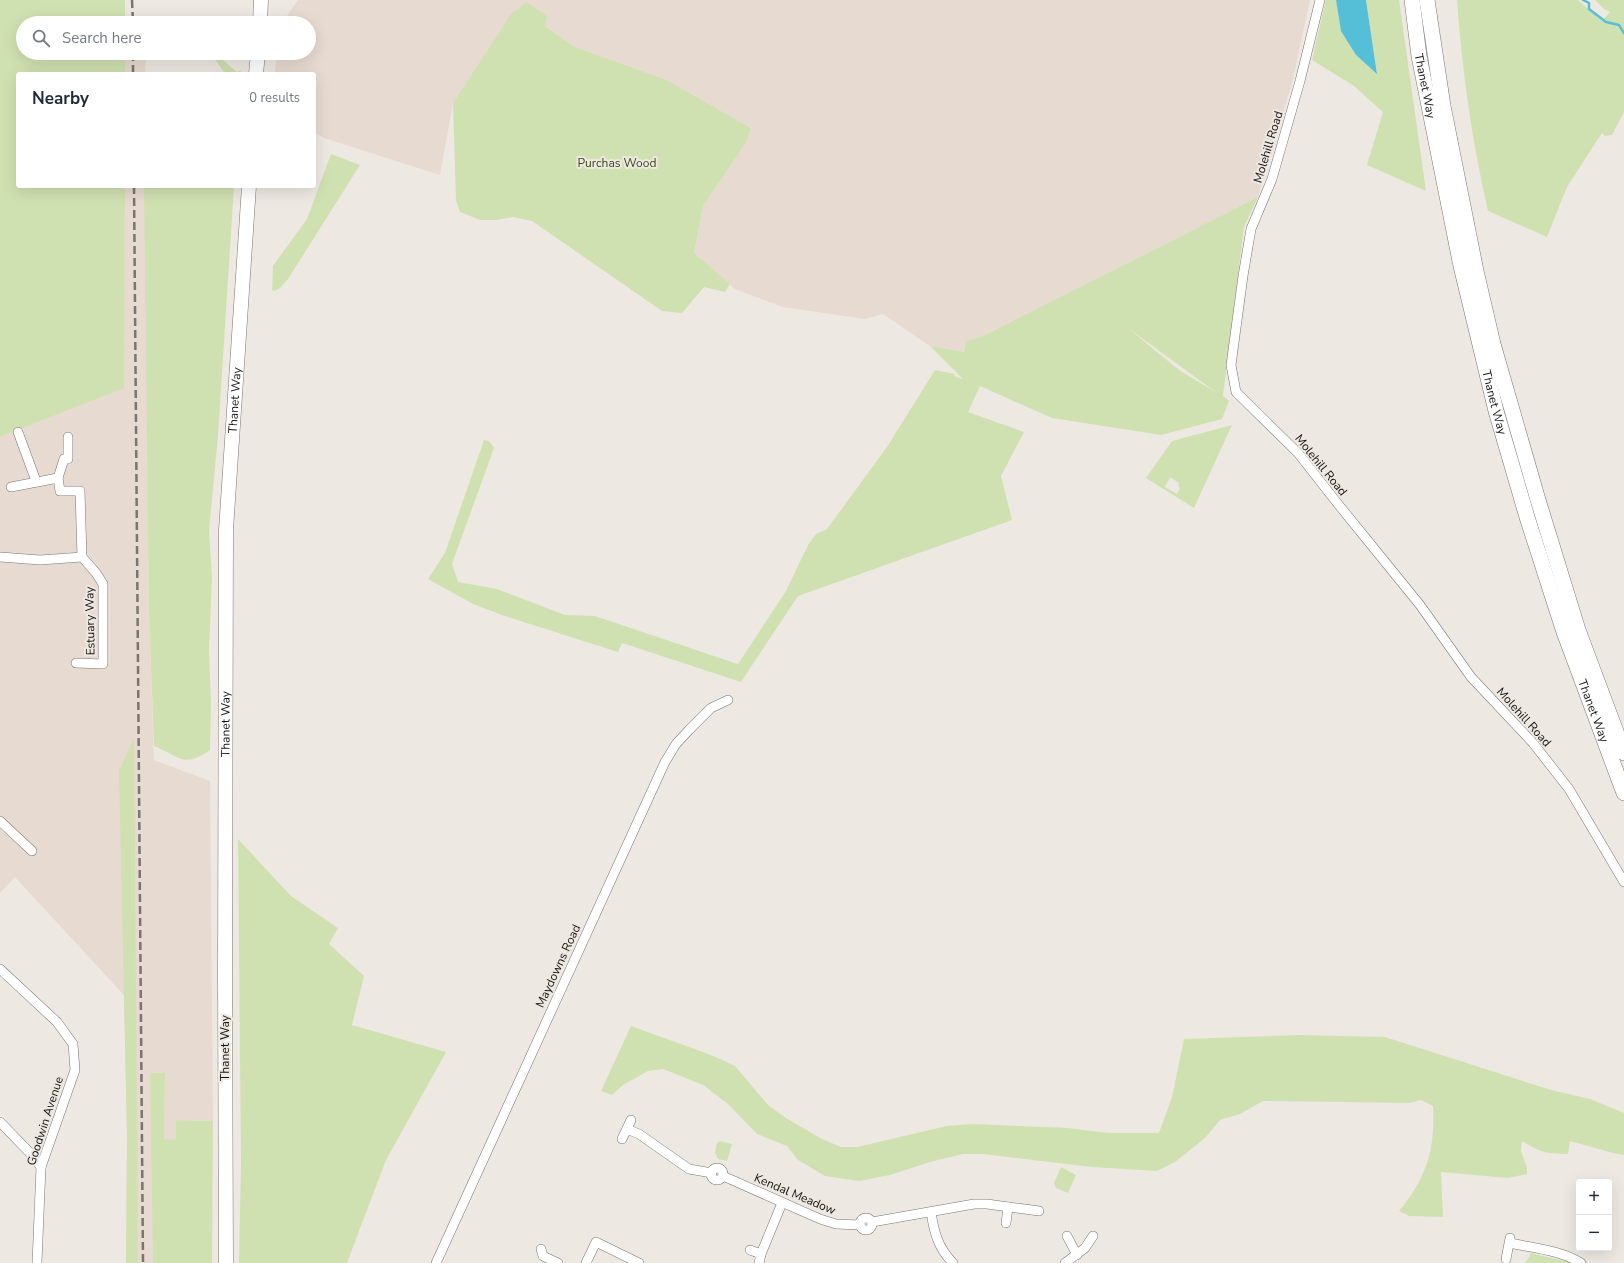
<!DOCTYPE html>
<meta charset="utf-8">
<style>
body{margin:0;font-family:"Nunito Sans",sans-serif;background:#f2f2f3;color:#1f2937}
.controls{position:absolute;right:12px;bottom:12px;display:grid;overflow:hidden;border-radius:4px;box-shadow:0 4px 16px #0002}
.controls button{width:36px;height:36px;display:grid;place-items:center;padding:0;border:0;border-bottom:1px solid #e0e1e3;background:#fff;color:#1f2937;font:20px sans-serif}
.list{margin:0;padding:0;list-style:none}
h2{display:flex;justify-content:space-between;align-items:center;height:52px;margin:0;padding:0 16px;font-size:17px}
h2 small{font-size:13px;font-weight:400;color:#747a83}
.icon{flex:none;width:22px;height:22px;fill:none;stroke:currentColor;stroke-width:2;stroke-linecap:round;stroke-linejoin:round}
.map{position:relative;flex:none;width:1624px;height:1263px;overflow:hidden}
.search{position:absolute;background:#fff;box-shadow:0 4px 16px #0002;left:16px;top:16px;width:300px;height:44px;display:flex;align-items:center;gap:10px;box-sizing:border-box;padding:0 14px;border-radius:22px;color:#747a83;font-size:15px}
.panel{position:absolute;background:#fff;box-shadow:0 4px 16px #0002;left:16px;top:72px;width:300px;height:116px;border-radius:4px}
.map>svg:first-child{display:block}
.built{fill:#e7dad0}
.green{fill:#d0e1b1;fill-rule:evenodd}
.water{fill:#56bfd8}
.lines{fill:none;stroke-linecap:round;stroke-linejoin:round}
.stream{stroke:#56bfd8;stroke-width:2.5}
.minor-casing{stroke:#7b7571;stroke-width:10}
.primary-casing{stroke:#7b7571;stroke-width:15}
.trunk-casing{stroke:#7b7571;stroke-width:16}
.minor{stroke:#fff;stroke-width:9}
.primary{stroke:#fff;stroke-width:14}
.trunk{stroke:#fff;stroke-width:15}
.rail{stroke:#797571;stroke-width:2.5;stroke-dasharray:8 4;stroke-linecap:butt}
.labels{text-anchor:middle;stroke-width:4;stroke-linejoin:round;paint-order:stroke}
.street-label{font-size:12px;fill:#13110f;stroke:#eee8e2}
.park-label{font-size:12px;fill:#394811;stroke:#eee8e2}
</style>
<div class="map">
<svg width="1624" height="1263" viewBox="0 0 1624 1263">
<rect width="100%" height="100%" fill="#eee8e2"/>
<g class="built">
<path d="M 298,0 L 1310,0 L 1293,79 L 1258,197 L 983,336 L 966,341 L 964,352 L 930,346 L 883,314 L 865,319 L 783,307 L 735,289 L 694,253 L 703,206 L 747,141 L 751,128 L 667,80 L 573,46 L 545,26 L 526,2 L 511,15 L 453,103 L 440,175 L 324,138 L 314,132 L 314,74 L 275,74 L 277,53 L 309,53 L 309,23 L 282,23 Z"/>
<path d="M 125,53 L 146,53 L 145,74 L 125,74 Z"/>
<path d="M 125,186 L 145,186 L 149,616 L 154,760 L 210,781 L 213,1121 L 177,1120 L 176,1141 L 164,1139 L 165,1073 L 151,1073 L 159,1263 L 126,1263 L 127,1135 L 124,995 L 15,877 L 0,893 L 0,437 L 123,388 Z"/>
</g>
<g class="green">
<path d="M 0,0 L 125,0 L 125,23 L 23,23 L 23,53 L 125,53 L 125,74 L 18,74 L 18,186 L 125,186 L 124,388 L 0,437 Z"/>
<path d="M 1326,0 L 1336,0 L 1342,31 L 1356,55 L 1377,73 L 1366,0 L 1399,0 L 1426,191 L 1367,165 L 1383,112 L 1354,86 L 1312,60 Z"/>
<path d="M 1457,0 L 1578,0 L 1602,21 L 1610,12 L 1604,9 L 1595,0 L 1624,0 L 1624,112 L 1612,135 L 1605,136 L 1602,133 L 1567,187 L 1547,237 L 1488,211 C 1472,141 1462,71 1457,0 Z"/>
<path d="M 526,2 L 547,16 L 545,26 L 573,46 L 667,80 L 751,128 L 747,141 L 703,206 L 694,253 L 730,284 L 725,292 L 704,287 L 682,313 L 662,311 L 532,221 L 513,217 L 496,220 L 480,220 L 460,212 L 456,200 L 453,103 L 511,14 Z"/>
<path d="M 218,56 L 237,72 L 240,70 L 242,74 L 225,74 L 214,58 Z"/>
<path d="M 331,154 L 360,165 L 288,279 L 279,289 L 274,291 L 272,290 L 273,266 L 307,219 Z"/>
<path d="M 144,186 L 234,186 L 218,436 L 209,530 L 212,578 L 209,650 L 211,702 L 210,750 C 183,769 179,756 154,746 L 149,616 Z"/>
<path d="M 1258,197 L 1244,227 L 1223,396 L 1229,401 L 1222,419 L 1161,435 L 1052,418 L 980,386 L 968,412 L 1024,432 L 1001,476 L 1012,520 L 798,596 L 741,682 L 622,643 L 618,652 L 502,615 L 473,604 L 428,579 L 445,553 L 484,440 L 489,441 L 494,448 L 452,564 L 458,582 L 497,589 L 565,615 L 595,616 L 738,664 L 786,591 L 808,545 L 816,534 L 827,529 L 887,447 L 935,370 L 955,374 L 954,376 L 963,379 L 930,346 L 964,352 L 966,341 L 983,336 ZM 1128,328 L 1217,393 L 1179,370 Z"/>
<path d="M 1232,425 L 1194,508 L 1146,478 L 1172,441 ZM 1170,477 L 1179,483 L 1178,486 L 1180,488 L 1177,494 L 1165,487 Z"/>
<path d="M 134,738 L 138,1263 L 126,1263 L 127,1135 L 119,771 Z"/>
<path d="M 238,839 L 291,896 L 338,928 L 329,944 L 364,976 L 352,1025 L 446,1052 L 386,1160 L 347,1263 L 239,1263 L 241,1164 Z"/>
<path d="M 631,1026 L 711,1055 L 735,1066 L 768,1105 L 786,1118 L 822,1139 L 841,1147 L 857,1147 L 947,1126 L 973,1124 L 1068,1128 L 1108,1133 L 1159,1133 L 1172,1097 L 1184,1039 L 1299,1035 L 1385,1037 L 1551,1090 L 1590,1099 L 1624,1113 L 1624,1155 L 1613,1153 L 1570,1141 L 1568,1154 C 1544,1153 1542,1153 1522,1141 L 1521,1151 L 1527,1168 L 1527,1174 L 1508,1178 L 1441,1172 L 1443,1217 L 1409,1216 L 1399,1211 C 1427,1177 1435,1150 1433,1106 L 1421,1100 L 1409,1103 L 1263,1101 L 1240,1114 L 1220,1120 L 1205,1138 L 1175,1162 L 1157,1171 L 1092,1167 L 982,1154 L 963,1154 L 930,1162 L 890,1175 L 859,1181 L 825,1176 L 798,1160 L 787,1146 L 757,1134 L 728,1104 L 703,1085 L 663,1069 L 648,1071 L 623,1085 L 612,1095 L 601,1091 Z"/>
<path d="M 150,1073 L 165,1073 L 164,1139 L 176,1140 L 176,1120 L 213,1121 L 212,1263 L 153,1263 Z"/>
<path d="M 720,1141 L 732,1144 L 727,1161 L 718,1159 L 715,1152 L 717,1143 Z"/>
<path d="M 1061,1167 L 1076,1175 L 1068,1193 L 1056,1188 L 1054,1183 Z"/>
<path d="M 1530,1253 L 1564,1261 L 1569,1259 L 1573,1263 L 1525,1263 L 1530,1256 Z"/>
</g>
<path class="water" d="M 1336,0 L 1366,0 L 1377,74 L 1356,55 L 1341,31 Z"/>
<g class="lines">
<path class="stream" d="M 1583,0 L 1589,3 L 1589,9 L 1606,22 L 1619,25 L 1624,33"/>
<defs>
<g id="minor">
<path d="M 1320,0 L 1300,81 L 1272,179 L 1251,229 L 1243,276 L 1231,365 L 1236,392 L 1298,453 L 1338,504 L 1420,605 L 1471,677 L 1533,743 L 1569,789 L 1624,882"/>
<path d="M 18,432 L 36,481"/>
<path d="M 58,478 L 64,459 L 68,459 L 68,437"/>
<path d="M 11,487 L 58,478 L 60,491 L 80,491 L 82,557 L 96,573 L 103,584 L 103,664 L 76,663"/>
<path d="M 0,557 L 40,560 L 82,557"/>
<path d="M 0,821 L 32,851"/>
<path d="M 0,969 L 57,1022 L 73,1044 L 75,1070 L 41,1167 L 37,1263"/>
<path d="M 0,1122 L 32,1155 L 41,1167"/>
<path d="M 627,1129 L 639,1134 L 689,1169 L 712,1173"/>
<path d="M 622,1139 L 631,1120"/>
<circle cx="717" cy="1174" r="6"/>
<path d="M 723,1176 L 820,1219 L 836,1224 L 860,1225"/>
<path d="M 931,1212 C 934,1232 938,1248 953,1263"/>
<circle cx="866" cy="1224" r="6"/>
<path d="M 872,1222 L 974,1204 L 987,1204 L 1039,1211"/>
<path d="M 1006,1223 L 1008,1207"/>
<path d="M 1067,1236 L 1077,1255"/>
<path d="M 1510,1243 C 1533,1248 1560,1250 1581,1263"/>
<path d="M 541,1249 L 543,1256 L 558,1263"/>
<path d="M 750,1250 L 761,1254"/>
<path d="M 1506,1259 L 1510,1238"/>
<path d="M 436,1263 L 665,762 L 676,744 L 689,730 L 711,708 L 728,700"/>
<path d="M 586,1263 L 596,1242 L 639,1263"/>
<path d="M 759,1263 L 761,1254 L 782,1203"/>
<path d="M 1065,1263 L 1085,1248 L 1093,1236"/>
</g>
<g id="primary">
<path d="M 260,23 L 261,0"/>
<path d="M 256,74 L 258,53"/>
<path id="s1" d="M 226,1263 L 225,976 L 226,530 L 249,186"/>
</g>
<g id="trunk">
<path id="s2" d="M 1412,0 L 1419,56 L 1461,266 L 1496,411 L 1527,517 L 1564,632 L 1624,793"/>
<path d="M 1427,0 L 1443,106 L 1476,271 L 1493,344 L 1538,500 L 1578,630 L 1624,753"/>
</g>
</defs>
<use href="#minor" class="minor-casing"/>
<use href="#primary" class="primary-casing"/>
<use href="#trunk" class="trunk-casing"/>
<use href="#minor" class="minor"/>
<use href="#primary" class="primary"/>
<use href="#trunk" class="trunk"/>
<g class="rail">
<path d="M 132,0 L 133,23"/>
<path d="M 133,53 L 133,74"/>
<path d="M 134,186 L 143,1263"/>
</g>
</g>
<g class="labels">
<g class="street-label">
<text dy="4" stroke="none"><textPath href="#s2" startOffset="87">Thanet Way</textPath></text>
<text transform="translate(1268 147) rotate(-73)" y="4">Molehill Road</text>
<text dy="4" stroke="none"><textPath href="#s1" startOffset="863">Thanet Way</textPath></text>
<text dy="4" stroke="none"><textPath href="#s2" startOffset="411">Thanet Way</textPath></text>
<text transform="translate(1321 465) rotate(51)" y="4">Molehill Road</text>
<text transform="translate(90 621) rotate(-91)" y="4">Estuary Way</text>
<text dy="4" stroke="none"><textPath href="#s2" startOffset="735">Thanet Way</textPath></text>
<text transform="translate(1524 717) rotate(48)" y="4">Molehill Road</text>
<text dy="4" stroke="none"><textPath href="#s1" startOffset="539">Thanet Way</textPath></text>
<text transform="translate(558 966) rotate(-65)" y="4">Maydowns Road</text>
<text transform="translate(225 1048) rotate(-90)" y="4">Thanet Way</text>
<text transform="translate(45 1121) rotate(-72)" y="4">Goodwin Avenue</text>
<text transform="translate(795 1194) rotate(23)" y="4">Kendal Meadow</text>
</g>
<g class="park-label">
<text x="617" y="167">Purchas Wood</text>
</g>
</g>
</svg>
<div class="controls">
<button>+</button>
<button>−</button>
</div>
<div class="search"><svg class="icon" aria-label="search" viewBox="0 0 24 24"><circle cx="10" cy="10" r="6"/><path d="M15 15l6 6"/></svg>Search here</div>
<section class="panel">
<h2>Nearby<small>0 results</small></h2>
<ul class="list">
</ul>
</section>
</div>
